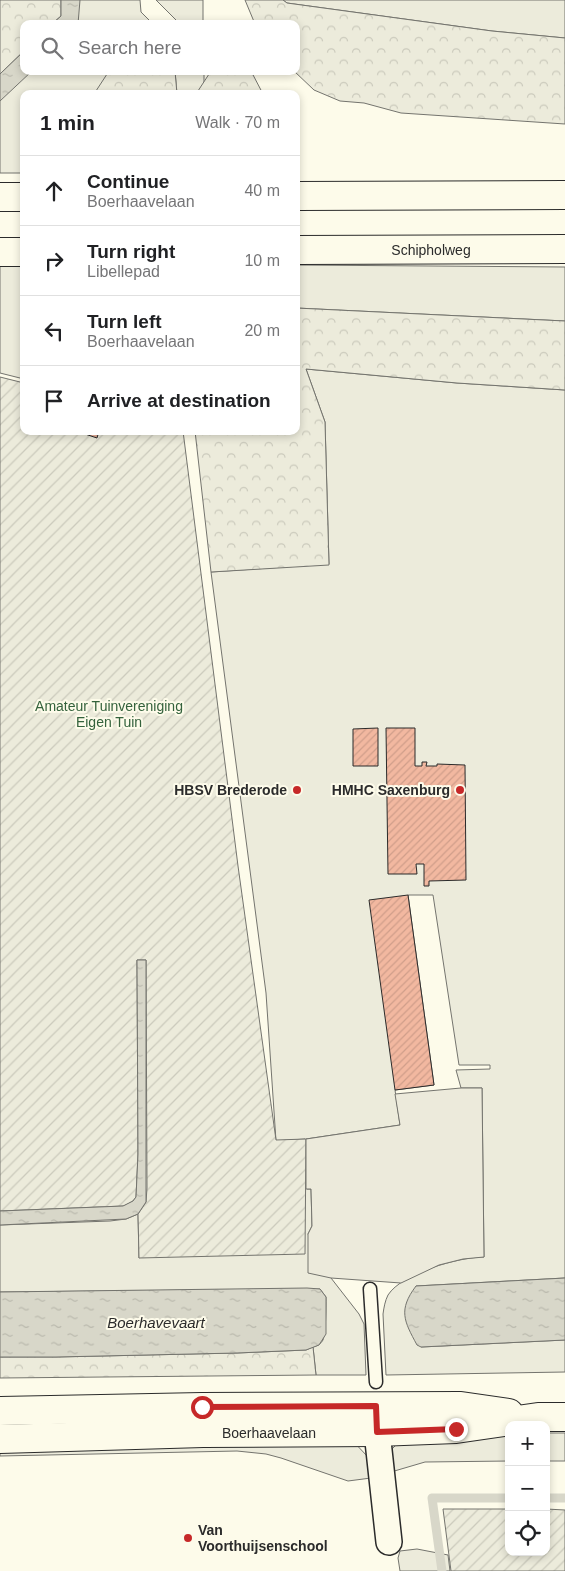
<!DOCTYPE html>
<meta charset="utf-8">
<style>
body{margin:0;font-family:Arial,sans-serif;background:#f6f6f6;color:#202124}
.controls{position:absolute;right:15px;bottom:15px;display:grid;overflow:hidden;border-radius:10px;box-shadow:0 2px 8px #0003}
.controls button{width:45px;height:45px;display:grid;place-items:center;padding:0;border:0;border-bottom:1px solid #e0e0e0;background:#fff;color:#202124;font:25px sans-serif}
.stop{position:absolute;width:15px;height:15px;margin:-11px;border:4px solid #c62828;border-radius:50%;background:#fff}
.stop.end{background:#c62828;border-color:#fff;box-shadow:0 1px 5px #0008}
.list{margin:0;padding:0;list-style:none}
h2{display:flex;justify-content:space-between;align-items:center;height:65px;margin:0;padding:0 20px;font-size:21px}
h2 small{font-size:16px;font-weight:400;color:#757577}
.list li{display:grid;grid-template-columns:32px 1fr auto;gap:15px;align-items:center;box-sizing:border-box;height:70px;padding:0 20px;border-top:1px solid #e0e0e0}
.list b{display:block;font-size:19px;white-space:nowrap}
.list p{margin:0;font-size:16px;white-space:nowrap;color:#757577}
.list em{font-size:16px;font-style:normal;color:#757577}
.icon{flex:none;width:28px;height:28px;fill:none;stroke:currentColor;stroke-width:2;stroke-linecap:round;stroke-linejoin:round}
.map{position:relative;flex:none;width:565px;height:1571px;overflow:hidden}
.search{position:absolute;background:#fff;box-shadow:0 2px 8px #0003;left:20px;top:20px;width:280px;height:55px;display:flex;align-items:center;gap:12px;box-sizing:border-box;padding:0 18px;border-radius:10px;color:#757577;font-size:19px}
.panel{position:absolute;background:#fff;box-shadow:0 2px 8px #0003;left:20px;top:90px;width:280px;height:345px;border-radius:10px}
.map>svg:first-child{display:block}
.green{fill:#ecebdb;stroke:#74746e}
.forest{fill:url(#forest-crowns);stroke:#74746e}
.garden{fill:url(#garden-furrows);stroke:#74746e}
.parking{fill:#eceadb;stroke:#74746e}
.water{fill:url(#water-ripples);stroke:#74746e}
.lines{fill:none;stroke-linecap:round;stroke-linejoin:round}
.stream{stroke:#d8d7c9;stroke-width:9}
.building{fill:url(#building-hatch);stroke:#2b2b2b}
.service-casing{stroke:#2b2b2b;stroke-width:15}
.minor-casing{stroke:#2b2b2b;stroke-width:28}
.secondary-casing{stroke:#2b2b2b;stroke-width:30}
.trunk-casing{stroke:#2b2b2b;stroke-width:30}
.service{stroke:#fdfbea;stroke-width:12}
.minor{stroke:#fdfbea;stroke-width:25}
.secondary{stroke:#fdfbea;stroke-width:28}
.trunk{stroke:#fdfbea;stroke-width:28}
.route{stroke:#c62828;stroke-width:6}
.poi-dot{fill:#c62828;stroke:#fdfbea;stroke-width:2}
.labels{text-anchor:middle;stroke-width:4;stroke-linejoin:round;paint-order:stroke}
.street-label{font-size:14px;fill:#2b2b2b;stroke:#fdfbea}
.park-label{font-size:14px;fill:#34623c;stroke:#fdfbea}
.poi-label{font-size:14px;font-weight:bold;fill:#2b2b2b;stroke:#fdfbea;text-anchor:end}
.water-label{font-size:15px;font-style:italic;fill:#2b2b2b;stroke:#fdfbea}
</style>
<div class="map">
<svg width="565" height="1571" viewBox="0 0 565 1571">
<defs>
<pattern id="forest-crowns" width="20" height="18" patternUnits="userSpaceOnUse" patternTransform="scale(1.25)"><rect width="20" height="18" fill="#ecebdb"/><path d="M2 6a3 3 0 1 1 6 0M12 15a3 3 0 1 1 6 0" fill="none" stroke="#cbcabc"/></pattern>
<pattern id="garden-furrows" width="10" height="10" patternUnits="userSpaceOnUse" patternTransform="scale(1.25)"><rect width="10" height="10" fill="#ecebdb"/><path d="M-1 1l2-2M0 10L10 0M9 11l2-2" fill="none" stroke="#cbcabc"/></pattern>
<pattern id="water-ripples" width="26" height="14" patternUnits="userSpaceOnUse" patternTransform="scale(1.25)"><rect width="26" height="14" fill="#d8d7c9"/><path d="M2 4q2-2 4 0t4 0M15 11q2-2 4 0t4 0" fill="none" stroke="#bab9ad"/></pattern>
<pattern id="building-hatch" width="6" height="6" patternUnits="userSpaceOnUse" patternTransform="scale(1.25)"><rect width="6" height="6" fill="#f2b8a0"/><path d="M-1 1l2-2M0 6l6-6M5 7l2-2" fill="none" stroke="#d09e8a"/></pattern>
</defs>
<rect width="100%" height="100%" fill="#fdfbea"/>
<g class="green">
<path d="M 0,0 L 140,0 L 141,12 L 153,24 L 24,24 L 24,71 L 141,71 L 142,94 L 24,94 L 24,173 L 0,173 Z"/>
<path d="M 156,0 L 203,0 L 203,24 L 180,24 Z"/>
<path d="M 283,0 L 565,0 L 565,38 L 492,31 L 287,3 Z"/>
<path d="M 175,71 L 202,71 L 204,73 L 204,94 L 177,94 Z"/>
<path d="M 296,265 L 565,267 L 565,321 L 296,308 Z"/>
<path d="M 0,266 L 24,266 L 24,379 L 0,373 Z"/>
<path d="M 306,369 L 457,383 L 565,390 L 565,1278 L 416,1286 L 421,1347 L 565,1340 L 565,1372 L 386,1375 L 383,1314 C 384,1307 385,1301 388,1295 C 402,1273 459,1257 484,1257 L 482,1088 L 461,1088 L 456,1070 L 490,1069 L 490,1065 L 459,1065 L 433,895 L 408,895 L 434,1085 L 395,1090 L 400,1125 L 306,1139 L 307,1189 L 311,1189 L 312,1226 L 308,1234 L 331,1278 L 359,1314 L 364,1324 L 366,1375 L 316,1375 L 313,1347 C 317,1346 321,1344 323,1340 C 326,1331 326,1308 326,1297 L 320,1289 L 0,1292 L 0,1225 L 110,1221 L 126,1219 L 138,1214 L 139,1258 L 305,1139 L 276,1141 L 266,993 L 211,572 L 329,564 L 325,422 Z"/>
<rect x="546" y="1433" width="19" height="28"/>
<path d="M 509,1435 L 509,1461 L 425,1462 L 391,1472 L 388,1453 L 403,1438 Z"/>
<path d="M 350,1438 L 368,1457 L 371,1478 L 348,1481 L 281,1458 L 266,1454 L 237,1451 L 0,1456 L 0,1445 Z"/>
<path d="M 417,1549 L 448,1555 L 450,1571 L 400,1571 L 398,1558 L 400,1551 Z"/>
</g>
<g class="forest">
<path d="M 0,0 L 61,0 L 61,16 L 52,24 L 24,24 L 24,51 L 0,74 Z"/>
<path d="M 245,0 L 283,0 L 287,3 L 492,31 L 565,38 L 565,124 L 401,113 L 364,103 L 340,101 L 314,90 L 294,71 L 296,71 L 296,24 L 255,24 Z"/>
<path d="M 109,71 L 175,71 L 177,94 L 94,94 Z"/>
<path d="M 211,71 L 251,71 L 263,94 L 196,94 Z"/>
<path d="M 296,308 L 565,321 L 565,390 L 457,383 L 306,369 L 325,422 L 329,565 L 211,572 L 195,431 L 296,431 Z"/>
<path d="M 313,1347 L 316,1375 L 0,1378 L 0,1357 L 56,1357 L 237,1353 L 306,1350 Z"/>
</g>
<g class="garden">
<path d="M 0,377 L 24,383 L 24,431 L 183,431 L 238,866 L 276,1140 L 306,1139 L 305,1254 L 139,1258 L 138,1214 L 146,1202 L 147,1188 L 146,960 L 137,960 L 138,1154 L 136,1197 L 133,1201 L 124,1206 L 0,1211 Z"/>
<path d="M 443,1509 L 509,1509 L 509,1552 L 546,1552 L 546,1509 L 565,1510 L 565,1571 L 451,1571 Z"/>
</g>
<path class="parking" d="M 461,1088 L 482,1088 L 484,1257 L 463,1259 L 439,1265 L 401,1283 L 331,1278 L 308,1273 L 308,1234 L 312,1226 L 311,1189 L 306,1189 L 306,1139 L 400,1125 L 395,1094 Z"/>
<g class="water">
<path d="M 61,0 L 80,0 L 78,24 L 52,24 L 61,16 Z"/>
<path d="M 24,51 L 24,71 L 32,71 L 0,101 L 0,74 Z"/>
<path d="M 137,960 L 146,960 L 146,1202 L 138,1214 L 126,1219 L 0,1225 L 0,1211 L 123,1206 L 133,1201 L 136,1197 L 138,1154 Z"/>
<path d="M 565,1278 L 565,1340 L 421,1347 L 417,1345 C 404,1321 398,1310 416,1286 Z"/>
<path d="M 307,1288 L 320,1289 L 326,1297 L 326,1334 L 319,1345 L 306,1350 L 237,1353 L 56,1357 L 0,1357 L 0,1292 Z"/>
</g>
<g class="lines">
<g class="stream">
<path d="M 546,1498 L 565,1498"/>
<path d="M 442,1571 L 432,1498 L 509,1498"/>
</g>
</g>
<g class="building">
<path d="M 82,431 L 99,431 L 97,438 L 82,433 Z"/>
<path d="M 378,728 L 378,766 L 353,766 L 353,729 Z"/>
<path d="M 386,728 L 415,728 L 415,766 L 422,766 L 422,762 L 427,762 L 426,766 L 437,766 L 437,764 L 465,765 L 466,880 L 429,881 L 429,886 L 424,886 L 424,864 L 416,864 L 417,874 L 388,874 Z"/>
<path d="M 408,895 L 434,1085 L 395,1090 L 369,900 Z"/>
</g>
<g class="lines">
<defs>
<path id="service" d="M 370,1289 L 376,1382"/>
<path id="minor" d="M 377,1411 L 377,1432 L 389,1542"/>
<g id="secondary">
<path d="M 0,1411 L 202,1407 L 461,1406 L 509,1413"/>
<path d="M 0,1439 L 203,1433 L 377,1432 L 456,1429 L 538,1417 L 565,1417"/>
</g>
<g id="trunk">
<path d="M 296,196 L 565,195"/>
<path d="M 0,197 L 24,197"/>
<path d="M 296,250 L 565,249"/>
<path d="M 0,252 L 24,252"/>
</g>
</defs>
<use href="#service" class="service-casing"/>
<use href="#minor" class="minor-casing"/>
<use href="#secondary" class="secondary-casing"/>
<use href="#trunk" class="trunk-casing"/>
<use href="#service" class="service"/>
<use href="#minor" class="minor"/>
<use href="#secondary" class="secondary"/>
<use href="#trunk" class="trunk"/>
</g>
<g class="lines">
<path class="route" d="M 202,1407 L 376,1406 L 377,1432 L 456,1429"/>
</g>
<g class="poi-dot">
<circle cx="297" cy="790" r="5"/>
<circle cx="460" cy="790" r="5"/>
<circle cx="188" cy="1538" r="5"/>
</g>
<g class="labels">
<g class="street-label">
<text x="431" y="255">Schipholweg</text>
<text x="269" y="1438">Boerhaavelaan</text>
</g>
<g class="park-label">
<text x="109" y="711">Amateur Tuinvereniging<tspan x="109" dy="16">Eigen Tuin</tspan></text>
</g>
<g class="poi-label">
<text x="287" y="795">HBSV Brederode</text>
<text x="450" y="795">HMHC Saxenburg</text>
<text x="198" y="1535" text-anchor="start">Van<tspan x="198" dy="16">Voorthuijsenschool</tspan></text>
</g>
<g class="water-label">
<text x="156" y="1328">Boerhavevaart</text>
</g>
</g>
</svg>
<div class="controls">
<button>+</button>
<button>−</button>
<button><svg class="icon" aria-label="locate" viewBox="0 0 24 24"><circle cx="12" cy="12" r="6"/><path d="M12 2v4M12 18v4M2 12h4M18 12h4"/></svg></button>
</div>
<div class="stop" style="left:202px;top:1407px"></div>
<div class="stop end" style="left:456px;top:1429px"></div>
<div class="search"><svg class="icon" aria-label="search" viewBox="0 0 24 24"><circle cx="10" cy="10" r="6"/><path d="M15 15l6 6"/></svg>Search here</div>
<section class="panel">
<h2>1 min<small>Walk · 70 m</small></h2>
<ul class="list">
<li><svg class="icon" aria-label="ahead" viewBox="0 0 24 24"><path d="M12 20V5M6 11l6-6 6 6"/></svg><div><b>Continue</b><p>Boerhaavelaan</p></div><em>40 m</em></li>
<li><svg class="icon" aria-label="right" viewBox="0 0 24 24"><path d="M7 20v-9h11M14 6l5 5-5 5"/></svg><div><b>Turn right</b><p>Libellepad</p></div><em>10 m</em></li>
<li><svg class="icon" aria-label="left" viewBox="0 0 24 24"><path d="M17 20v-9H6M10 6l-5 5 5 5"/></svg><div><b>Turn left</b><p>Boerhaavelaan</p></div><em>20 m</em></li>
<li><svg class="icon" aria-label="arrive" viewBox="0 0 24 24"><path d="M6 21V4h12l-3 4 3 4H6"/></svg><div><b>Arrive at destination</b></div></li>
</ul>
</section>
</div>
